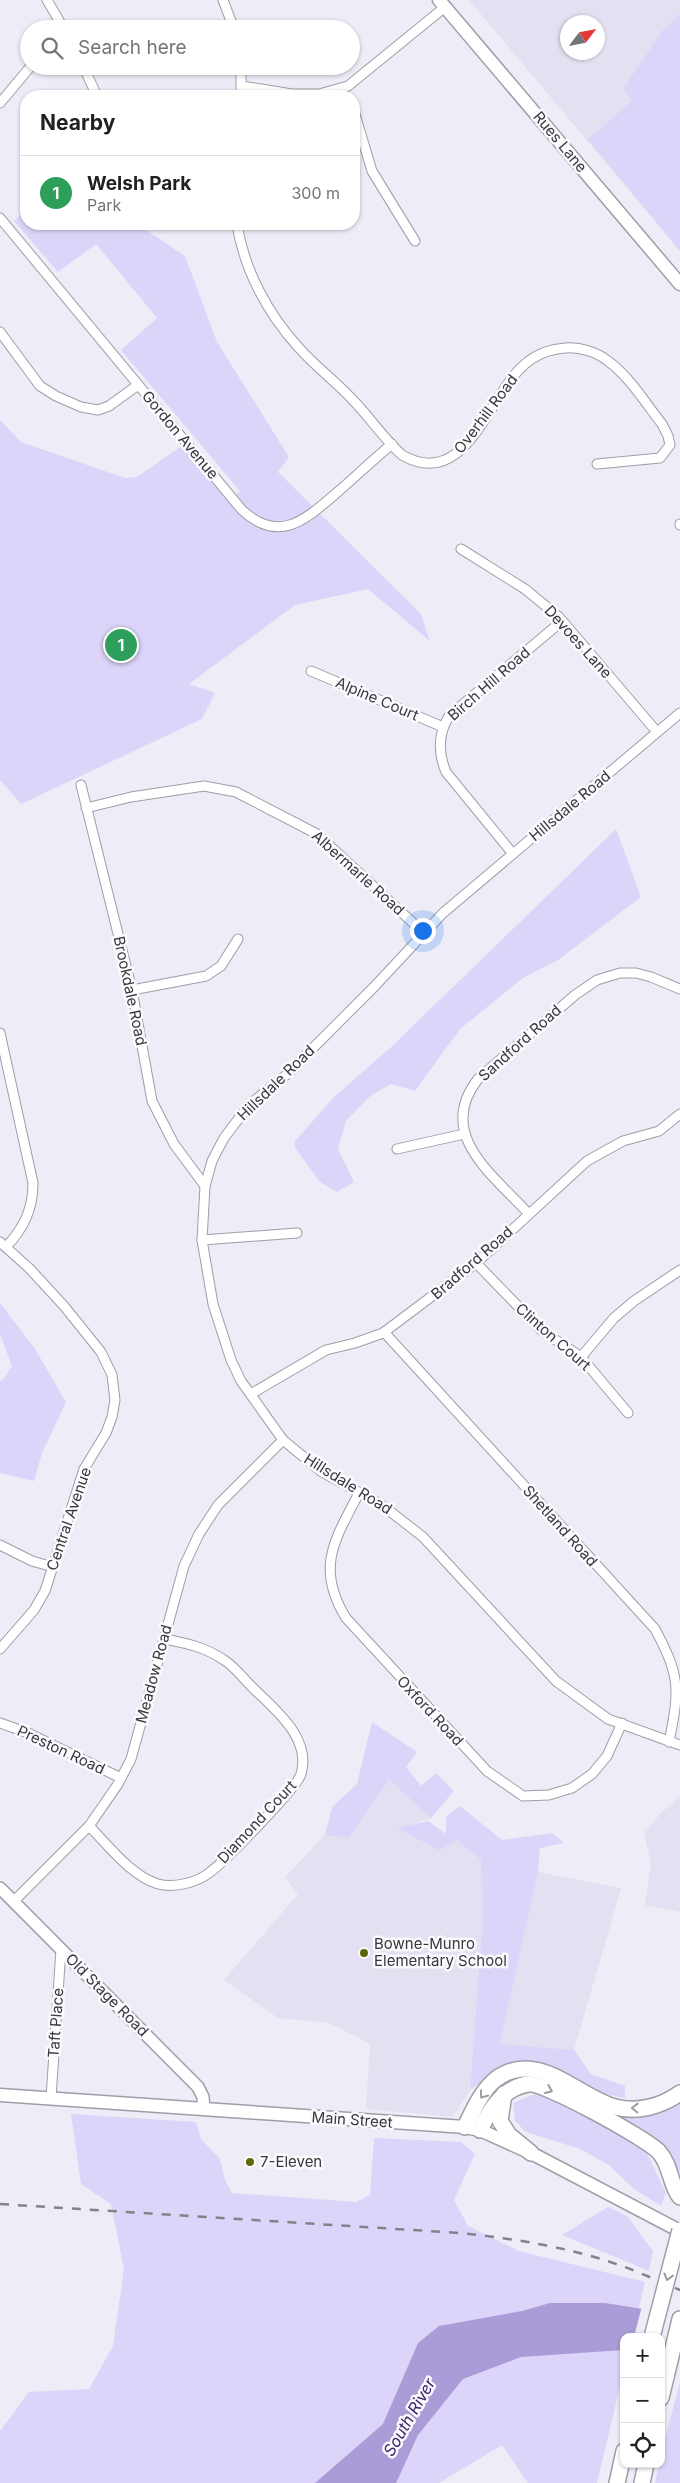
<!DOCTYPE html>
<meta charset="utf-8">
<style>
body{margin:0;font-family:Inter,sans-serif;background:#f2f2f2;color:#202124}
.controls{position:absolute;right:15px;bottom:15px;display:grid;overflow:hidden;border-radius:10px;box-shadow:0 1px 4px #0004}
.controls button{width:45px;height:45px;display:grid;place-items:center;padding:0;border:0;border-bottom:1px solid #e0e0e0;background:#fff;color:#202124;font:25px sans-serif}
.compass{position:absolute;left:560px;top:15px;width:45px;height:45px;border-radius:50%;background:#fff;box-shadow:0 1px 4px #0004;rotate:58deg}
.you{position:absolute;left:422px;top:930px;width:18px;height:18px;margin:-12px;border:4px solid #fff;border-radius:50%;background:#1a73e8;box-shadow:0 0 0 8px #1a73e833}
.badge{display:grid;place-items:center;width:32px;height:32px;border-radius:50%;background:#0b8043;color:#fff;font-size:16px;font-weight:700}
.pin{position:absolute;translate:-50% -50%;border:2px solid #fff;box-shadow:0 1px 5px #0006}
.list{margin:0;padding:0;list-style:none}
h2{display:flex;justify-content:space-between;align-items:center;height:65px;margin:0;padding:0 20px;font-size:21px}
h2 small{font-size:16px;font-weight:400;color:#757577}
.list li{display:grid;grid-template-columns:32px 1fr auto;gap:15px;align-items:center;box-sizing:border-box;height:75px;padding:0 20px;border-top:1px solid #e0e0e0}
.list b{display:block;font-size:19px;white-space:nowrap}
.list p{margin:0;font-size:16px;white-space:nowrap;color:#757577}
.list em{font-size:16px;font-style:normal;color:#757577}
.icon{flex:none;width:28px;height:28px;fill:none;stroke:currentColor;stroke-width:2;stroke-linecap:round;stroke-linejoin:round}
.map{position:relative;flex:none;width:680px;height:2483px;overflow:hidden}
.search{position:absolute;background:#fff;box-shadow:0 1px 4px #0004;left:20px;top:20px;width:340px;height:55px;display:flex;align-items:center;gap:12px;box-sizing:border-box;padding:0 18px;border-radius:28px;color:#757577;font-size:19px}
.panel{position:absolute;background:#fff;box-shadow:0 1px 4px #0004;left:20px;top:90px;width:340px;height:140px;border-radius:20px}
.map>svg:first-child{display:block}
.built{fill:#e3e0f1;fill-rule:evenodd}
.green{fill:#dcd5f9}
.water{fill:#aa9dd7}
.pier{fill:#eeecf7}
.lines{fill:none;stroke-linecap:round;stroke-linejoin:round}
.minor-casing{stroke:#9f9da7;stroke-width:11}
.tertiary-casing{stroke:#9f9da7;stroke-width:14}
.secondary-casing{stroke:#9f9da7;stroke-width:15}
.trunk-casing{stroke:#9f9da7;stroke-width:18}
.minor{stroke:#fff;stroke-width:9}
.tertiary{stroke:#fff;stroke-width:11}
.secondary{stroke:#fff;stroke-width:12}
.trunk{stroke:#fff;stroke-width:15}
.rail{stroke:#838289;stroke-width:2.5;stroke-dasharray:9 9;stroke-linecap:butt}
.trunk-bridge-casing{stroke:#9f9da7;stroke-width:18;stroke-linecap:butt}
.trunk-bridge{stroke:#fff;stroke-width:15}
.oneway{stroke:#9c9b9e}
.poi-dot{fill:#606708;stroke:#fbfafe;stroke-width:2}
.labels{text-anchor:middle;stroke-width:5;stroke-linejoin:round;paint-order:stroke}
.street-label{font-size:15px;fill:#38373c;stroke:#fbfafe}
.poi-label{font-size:15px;fill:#38373c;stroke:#fbfafe;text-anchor:start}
.water-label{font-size:16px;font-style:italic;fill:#3c256a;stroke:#fbfafe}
</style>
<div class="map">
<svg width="680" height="2483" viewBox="0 0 680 2483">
<rect width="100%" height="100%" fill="#eeecf7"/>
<g class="built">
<path d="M 469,0 L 680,0 L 680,251 ZM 568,22 L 598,22 L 598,52 L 568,52 Z"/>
<path d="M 389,1780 L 431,1818 L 398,1829 L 457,1840 L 481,1860 L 482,1925 L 470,2090 L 453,2117 L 366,2109 L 370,2044 L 329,2023 L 278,2018 L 224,1980 L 298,1894 L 285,1877 L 325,1835 L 349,1838 Z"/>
<path d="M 680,1796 L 680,1912 L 645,1905 L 651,1863 L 644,1834 L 660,1814 Z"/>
<path d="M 538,1872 L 621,1888 L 574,2050 L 500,2045 Z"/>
</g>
<g class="green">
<path d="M 680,14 L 680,251 L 588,139 L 632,101 L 623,89 L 663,30 Z"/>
<path d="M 26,210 L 26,224 L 137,224 L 185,256 L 217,342 L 289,457 L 278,472 L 421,614 L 430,641 L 368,589 L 295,605 L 189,684 L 215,693 L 202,719 L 21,804 L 0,780 L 0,420 L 21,442 L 125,478 L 137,477 L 186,443 L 232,498 L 240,491 L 121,350 L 157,318 L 96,244 L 58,272 L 14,221 Z"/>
<path d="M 616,829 L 641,897 L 558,960 L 523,978 L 460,1029 L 415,1091 L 391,1084 L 370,1096 L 346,1121 L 338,1149 L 354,1182 L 337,1192 L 320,1182 L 295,1148 L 295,1141 L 335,1096 L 389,1049 Z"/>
<path d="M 0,1303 L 35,1349 L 66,1402 L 42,1453 L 34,1481 L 0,1473 L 0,1381 L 3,1380 L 12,1366 L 0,1334 Z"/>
<path d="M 372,1722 L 417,1752 L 406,1767 L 421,1786 L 436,1773 L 454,1791 L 431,1818 L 389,1780 L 349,1838 L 325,1835 L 332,1807 L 357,1784 Z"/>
<path d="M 460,1806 L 502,1840 L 552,1833 L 564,1843 L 540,1848 L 538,1872 L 500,2044 L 574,2050 L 591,2074 L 625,2086 L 625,2098 L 604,2094 L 546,2068 L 489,2077 L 470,2090 L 482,1925 L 481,1860 L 457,1840 L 439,1850 L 397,1828 L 428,1821 L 446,1834 L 446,1816 Z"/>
<path d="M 534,2094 L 549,2097 L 645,2149 L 666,2193 L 661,2206 L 634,2189 L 609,2165 L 580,2149 L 526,2132 L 515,2121 L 513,2103 Z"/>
<path d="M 680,2099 L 680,2171 L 679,2176 L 665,2148 L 652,2137 L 611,2114 Z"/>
<path d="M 71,2114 L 196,2122 L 201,2139 L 220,2159 L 225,2180 L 232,2193 L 356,2202 L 370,2195 L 374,2138 L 461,2142 L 475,2154 L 454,2200 L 468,2226 L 519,2251 L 645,2282 L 632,2337 L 624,2337 L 624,2370 L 597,2483 L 528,2483 L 502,2445 L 439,2483 L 0,2483 L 0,2431 L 29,2392 L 89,2389 L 113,2346 L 124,2269 L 111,2204 L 81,2184 Z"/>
<path d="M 608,2207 L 627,2216 L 653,2251 L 649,2271 L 562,2235 Z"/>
<path d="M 680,2382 L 680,2483 L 655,2483 L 659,2464 L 661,2464 L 661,2454 Z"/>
</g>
<path class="water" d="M 550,2303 L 605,2303 L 643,2309 L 661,2337 L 624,2337 L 624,2350 L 521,2357 L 463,2379 L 418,2435 L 396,2483 L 315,2483 L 383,2424 L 418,2343 L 439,2326 L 522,2311 Z"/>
<path class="pier" d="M 642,2306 L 680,2323 L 680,2372 L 661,2365 L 661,2337 L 634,2337 Z"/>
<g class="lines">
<defs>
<g id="minor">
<path d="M 47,0 L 64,29"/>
<path d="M 223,0 L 234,29"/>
<path d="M 83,66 L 97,96"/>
<path d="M 241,66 L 241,96"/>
<path d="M 242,86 L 292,94 L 319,94 L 348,86 L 445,7"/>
<path d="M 0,103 L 31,66"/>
<path d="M 354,111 L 372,171 L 415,241"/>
<path d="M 0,218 L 242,510 C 281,546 308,517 340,490 C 357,475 374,459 392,444"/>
<path d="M 237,224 C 244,270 268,314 299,348 C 315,366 335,381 351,398 C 369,416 383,438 402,455 C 466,492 488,396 524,365 C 536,354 550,349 566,348 C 580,347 597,352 608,361 C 630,377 646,404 662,424 L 668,436 L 670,445 L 660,458 L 597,464"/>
<path d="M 0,332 L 40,386 L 56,396 L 81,407 L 98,410 L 109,406 L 138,385"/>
<path d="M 680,524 L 680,525"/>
<path d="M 461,549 L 525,589 L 559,617 L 657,732"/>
<path d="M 311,671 L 443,727"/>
<path d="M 680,713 L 443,913 L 373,988 L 286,1075 L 249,1105 L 224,1138 L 212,1161 L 205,1186 L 202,1240 L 213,1304 L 231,1360 L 241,1381 L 283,1440 L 322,1472 L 382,1505 L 423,1537 L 556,1681 L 608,1719 L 680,1745"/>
<path d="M 81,785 L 132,990 L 152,1101 L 174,1144 L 205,1186"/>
<path d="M 86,808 L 131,797 L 204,786 L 236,792 L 317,834 L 425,934"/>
<path d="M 513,854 L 446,772 C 438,753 438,734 449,716 L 562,621"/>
<path d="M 132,990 L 206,976 L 221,966 L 238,939"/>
<path d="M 0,1033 L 33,1183 C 33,1209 24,1228 6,1247"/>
<path d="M 397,1149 L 464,1134"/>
<path d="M 528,1213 C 493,1175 435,1134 478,1079 L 575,995 L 597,980 L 620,973 L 636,973 L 651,977 L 680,989"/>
<path d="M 202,1240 L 297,1233"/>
<path d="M 0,1242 L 29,1268 L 64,1306 L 101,1352 L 112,1375 L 115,1400 L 112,1417 L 106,1433 L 84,1469 L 45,1591 L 34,1610 L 0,1649"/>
<path d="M 476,1263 L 541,1330 L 581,1357 L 628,1413"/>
<path d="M 384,1332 L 655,1629 C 680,1676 680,1688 669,1742"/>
<path d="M 581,1357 L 614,1318 L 634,1301 L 680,1270"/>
<path d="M 251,1394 L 326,1350 L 355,1343 L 383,1333 L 476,1263 L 587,1161 L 623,1141 L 659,1131 L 680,1114"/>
<path d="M 359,1493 C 335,1539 315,1568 346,1618 L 487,1771 L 523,1796 L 549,1795 L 572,1788 L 592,1774 L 607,1756 L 622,1723"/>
<path d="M 0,1545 L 32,1561 L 53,1567"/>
<path d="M 0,1723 L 28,1733 L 121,1778"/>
<path d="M 89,1826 C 108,1845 131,1876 158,1884 C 174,1888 196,1883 209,1873 C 224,1862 297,1788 301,1774 C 312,1737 273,1708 251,1686 C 243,1678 234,1666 224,1660 C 205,1647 186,1643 164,1639"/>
<path d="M 14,1901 L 89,1826 L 118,1784 L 131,1759 L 184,1566 L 199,1534 L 218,1505 L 283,1440"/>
<path d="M 51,2098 L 61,1949"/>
</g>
<path id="tertiary" d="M 0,1888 L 198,2087 L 203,2097 L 204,2109"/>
<g id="secondary">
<path d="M 439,0 L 680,284"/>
<path d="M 0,2095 L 465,2127 L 480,2130 L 531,2153 L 680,2231"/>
</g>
<g id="trunk">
<path d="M 504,2094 L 500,2121 L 509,2135 L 531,2153"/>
<path d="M 465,2127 C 473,2111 481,2091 496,2079 C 537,2048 578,2097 615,2107 C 638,2113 662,2106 680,2093"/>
<path d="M 480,2130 C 490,2109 503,2088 528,2084 C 543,2081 647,2139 659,2152 C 671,2165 670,2185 680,2197"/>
<path d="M 661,2398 L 680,2319"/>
<path d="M 617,2483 L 624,2451"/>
<path d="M 642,2483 L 646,2464"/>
</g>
</defs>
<use href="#minor" class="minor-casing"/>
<use href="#tertiary" class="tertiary-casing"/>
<use href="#secondary" class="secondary-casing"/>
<use href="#trunk" class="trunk-casing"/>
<use href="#minor" class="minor"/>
<use href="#tertiary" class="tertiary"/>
<use href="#secondary" class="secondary"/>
<use href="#trunk" class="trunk"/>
<path class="rail" d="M 0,2204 L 460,2233 C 508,2238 555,2245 601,2259 C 628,2267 654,2279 680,2290"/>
<defs>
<path id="trunk-bridge" d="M 652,2337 L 680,2230"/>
</defs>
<use href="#trunk-bridge" class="trunk-bridge-casing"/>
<use href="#trunk-bridge" class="trunk-bridge"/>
</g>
<defs><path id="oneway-chevron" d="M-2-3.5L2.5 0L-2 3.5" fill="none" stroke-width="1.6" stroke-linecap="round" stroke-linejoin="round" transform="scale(1.25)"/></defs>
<g class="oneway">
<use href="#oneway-chevron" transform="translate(549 2090) rotate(23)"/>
<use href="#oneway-chevron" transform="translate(483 2095) rotate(127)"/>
<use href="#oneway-chevron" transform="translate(635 2108) rotate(-179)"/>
<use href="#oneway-chevron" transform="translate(668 2277) rotate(104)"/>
</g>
<g class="poi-dot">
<circle cx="364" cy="1953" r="5"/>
<circle cx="250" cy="2162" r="5"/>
</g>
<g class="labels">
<g class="street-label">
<text transform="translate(560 142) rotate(50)" y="5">Rues Lane</text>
<text transform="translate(486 414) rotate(-53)" y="5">Overhill Road</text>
<text transform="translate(180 435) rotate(50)" y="5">Gordon Avenue</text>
<text transform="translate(578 642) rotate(48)" y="5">Devoes Lane</text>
<text transform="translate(489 684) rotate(-41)" y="5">Birch Hill Road</text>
<text transform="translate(377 699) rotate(23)" y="5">Alpine Court</text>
<text transform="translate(570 806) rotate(-40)" y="5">Hillsdale Road</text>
<text transform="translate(358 873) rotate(42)" y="5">Albermarle Road</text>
<text transform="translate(130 991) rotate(78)" y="5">Brookdale Road</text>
<text transform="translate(520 1043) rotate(-42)" y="5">Sandford Road</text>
<text transform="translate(276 1083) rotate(-44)" y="5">Hillsdale Road</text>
<text transform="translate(472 1263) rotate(-41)" y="5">Bradford Road</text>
<text transform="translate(553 1337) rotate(41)" y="5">Clinton Court</text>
<text transform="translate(348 1484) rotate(32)" y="5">Hillsdale Road</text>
<text transform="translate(69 1519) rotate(-71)" y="5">Central Avenue</text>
<text transform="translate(560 1526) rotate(48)" y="5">Shetland Road</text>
<text transform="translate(154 1674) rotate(-75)" y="5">Meadow Road</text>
<text transform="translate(430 1711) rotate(47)" y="5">Oxford Road</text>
<text transform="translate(61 1750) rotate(25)" y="5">Preston Road</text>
<text transform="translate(257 1822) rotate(-47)" y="5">Diamond Court</text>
<text transform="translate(107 1995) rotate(45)" y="5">Old Stage Road</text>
<text transform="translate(56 2023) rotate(-86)" y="5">Taft Place</text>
<text transform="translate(352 2120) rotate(4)" y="5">Main Street</text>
</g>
<g class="poi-label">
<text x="374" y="1949">Bowne-Munro<tspan x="374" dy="17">Elementary School</tspan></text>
<text x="260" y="2167">7-Eleven</text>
</g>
<g class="water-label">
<text transform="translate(409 2417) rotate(-60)" y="6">South River</text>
</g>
</g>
</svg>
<div class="controls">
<button>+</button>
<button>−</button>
<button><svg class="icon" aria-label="locate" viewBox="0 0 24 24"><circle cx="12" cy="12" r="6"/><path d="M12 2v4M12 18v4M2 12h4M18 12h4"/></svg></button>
</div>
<svg class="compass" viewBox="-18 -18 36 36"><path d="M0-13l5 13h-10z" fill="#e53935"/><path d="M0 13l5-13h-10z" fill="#757577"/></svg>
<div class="you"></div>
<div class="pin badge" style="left:121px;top:645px;background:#2e9e5b">1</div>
<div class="search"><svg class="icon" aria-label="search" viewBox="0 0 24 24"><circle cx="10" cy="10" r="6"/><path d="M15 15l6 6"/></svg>Search here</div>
<section class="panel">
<h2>Nearby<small></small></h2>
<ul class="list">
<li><span class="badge" style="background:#2e9e5b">1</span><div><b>Welsh Park</b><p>Park</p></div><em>300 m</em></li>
</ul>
</section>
</div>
